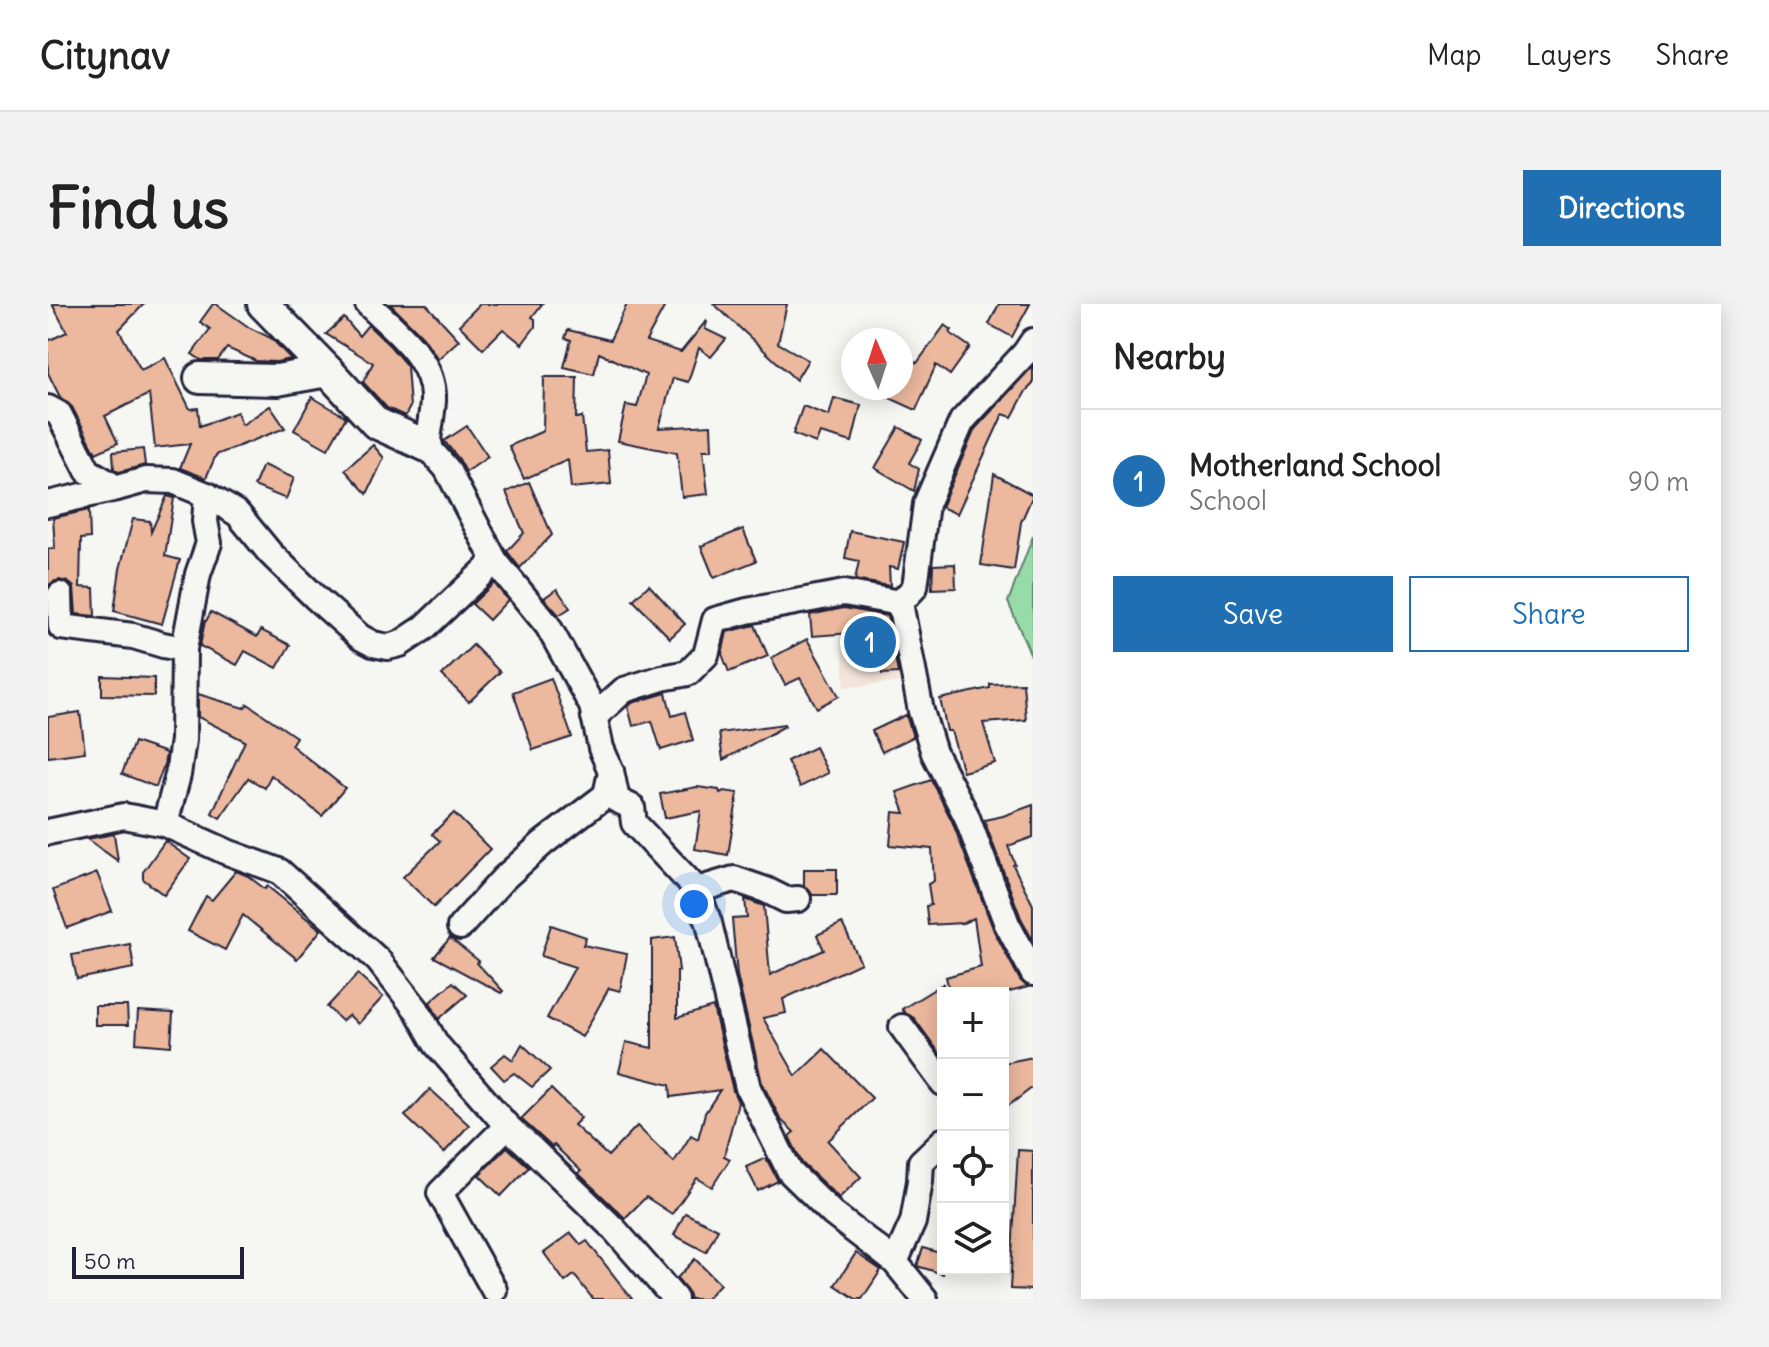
<!DOCTYPE html>
<meta charset="utf-8">
<style>
body{margin:0;font-family:Delius,sans-serif;background:#f2f2f2;color:#222}
.controls{position:absolute;right:24px;bottom:24px;display:grid;overflow:hidden;border-radius:0px;box-shadow:0 4px 20px #0003}
.controls button{width:72px;height:72px;display:grid;place-items:center;padding:0;border:0;border-bottom:2px solid #e0e0e0;background:#fff;color:#222;font:40px sans-serif}
.compass{position:absolute;left:793px;top:24px;width:72px;height:72px;border-radius:50%;background:#fff;box-shadow:0 4px 20px #0003;rotate:357deg}
.scale{position:absolute;left:24px;bottom:20px;width:172px;box-sizing:border-box;padding-left:8px;border:4px solid #22223b;border-top:0;font-size:22px;line-height:28px;white-space:nowrap;color:#22223b;-webkit-text-stroke:6px #f6f6f2;paint-order:stroke}
.you{position:absolute;left:646px;top:600px;width:28px;height:28px;margin:-20px;border:6px solid #fff;border-radius:50%;background:#1a73e8;box-shadow:0 0 0 12px #1a73e833}
.badge{display:grid;place-items:center;width:52px;height:52px;border-radius:50%;background:#1f6fb2;color:#fff;font-size:26px;font-weight:700}
.pin{position:absolute;translate:-50% -50%;border:4px solid #fff;box-shadow:0 2px 8px #0006}
.list{margin:0;padding:0;list-style:none}
h2{display:flex;justify-content:space-between;align-items:center;height:104px;margin:0;padding:0 32px;font-size:34px}
h2 small{font-size:26px;font-weight:400;color:#767676}
.list li{display:grid;grid-template-columns:52px 1fr auto;gap:24px;align-items:center;box-sizing:border-box;height:144px;padding:0 32px;border-top:2px solid #e0e0e0}
.list b{display:block;font-size:30px;white-space:nowrap}
.list p{margin:0;font-size:26px;white-space:nowrap;color:#767676}
.list em{font-size:26px;font-style:normal;color:#767676}
.actions{display:flex;gap:16px;padding:24px 32px}
.actions a{flex:1;padding:18px 0;border:2px solid #1f6fb2;border-radius:0px;text-align:center;font-size:28px;color:#1f6fb2}
.actions .main{background:#1f6fb2;color:#fff}
.icon{flex:none;width:44px;height:44px;fill:none;stroke:currentColor;stroke-width:2;stroke-linecap:round;stroke-linejoin:round}
.map{position:relative;flex:none;width:985px;height:995px;overflow:hidden;border-radius:0px}
header{display:flex;align-items:center;gap:48px;box-sizing:border-box;height:112px;padding:0 40px;background:#fff;border-bottom:2px solid #e0e0e0}
header strong{font-size:38px}
nav{display:flex;gap:44px;margin-inline-start:auto;font-size:28px}
.intro{display:flex;align-items:center;justify-content:space-between;box-sizing:border-box;height:192px;padding:0 48px}
h1{margin:0;font-size:56px}
.button{padding:20px 36px;border-radius:0px;background:#1f6fb2;color:#fff;font-size:28px;font-weight:700}
main{display:flex;gap:48px;padding:0 48px}
aside{flex:1;background:#fff;border-radius:0px;box-shadow:0 4px 20px #0003}
.map>svg:first-child{display:block}
.built{fill:#f3e4d9}
.green{fill:#97dba6;stroke:#5c7e70;stroke-width:2}
.building{fill:#ecb99e;stroke:#22223b;stroke-width:2}
.lines{fill:none;stroke-linecap:round;stroke-linejoin:round}
.minor-casing{stroke:#22223b;stroke-width:30}
.tertiary-casing{stroke:#22223b;stroke-width:36}
.minor{stroke:#f6f6f2;stroke-width:24}
.tertiary{stroke:#f6f6f2;stroke-width:30}
</style>
<header>
<strong>Citynav</strong>
<nav><a>Map</a><a>Layers</a><a>Share</a></nav>
</header>
<div class="intro"><h1>Find us</h1><a class="button">Directions</a></div>
<main>
<div class="map">
<svg width="985" height="995" viewBox="0 0 985 995">
<rect width="100%" height="100%" fill="#f6f6f2"/>
<filter id="ink" filterUnits="userSpaceOnUse"><feTurbulence type="fractalNoise" baseFrequency=".0125" numOctaves="2"/><feDisplacementMap in="SourceGraphic" scale="16" xChannelSelector="R" yChannelSelector="G"/><feConvolveMatrix kernelMatrix="1 2 1 2 8 2 1 2 1" color-interpolation-filters="sRGB"/></filter>
<g filter="url(#ink)">
<path class="built" d="M 846,296 L 854,378 L 797,383 L 791,298 Z"/>
<path class="green" d="M 985,232 L 985,356 L 960,298 Z"/>
<g class="building">
<path d="M 4,0 L 96,0 L 71,26 L 93,66 L 117,54 L 142,105 L 150,104 L 152,122 L 189,108 L 194,121 L 222,102 L 237,124 L 168,151 L 158,174 L 132,164 L 142,140 L 107,144 L 101,90 L 57,112 L 70,139 L 48,149 L 24,103 L 12,93 L 0,69 L 0,37 L 19,28 Z"/>
<path d="M 165,0 L 168,0 L 202,24 L 223,34 L 243,55 L 228,58 L 208,57 L 179,44 L 170,56 L 153,56 L 144,50 L 162,25 L 152,18 Z"/>
<path d="M 342,0 L 378,0 L 411,36 L 390,55 L 375,33 Z"/>
<path d="M 432,0 L 494,0 L 484,13 L 487,15 L 487,23 L 474,40 L 455,25 L 435,45 L 411,21 Z"/>
<path d="M 579,0 L 618,0 L 598,37 L 633,48 L 658,17 L 659,18 L 657,25 L 678,35 L 663,53 L 651,44 L 640,78 L 625,74 L 611,124 L 663,121 L 664,146 L 655,146 L 660,190 L 634,193 L 629,149 L 570,137 L 578,101 L 589,103 L 598,71 L 551,49 L 546,70 L 516,63 L 523,36 L 517,34 L 520,26 L 562,36 Z"/>
<path d="M 666,0 L 739,0 L 730,39 L 760,56 L 748,76 Z"/>
<path d="M 951,0 L 982,0 L 964,33 L 941,20 Z"/>
<path d="M 296,14 L 311,32 L 320,21 L 342,42 L 359,62 L 362,103 L 357,112 L 339,104 L 315,78 L 325,59 L 278,30 Z"/>
<path d="M 897,21 L 904,26 L 902,29 L 922,43 L 902,71 L 888,61 L 868,106 L 820,84 L 853,84 L 853,52 L 869,59 Z"/>
<path d="M 985,62 L 985,80 L 978,87 L 964,113 L 955,110 L 909,210 L 893,203 L 927,125 Z"/>
<path d="M 496,73 L 529,73 L 528,114 L 534,113 L 538,148 L 560,146 L 563,180 L 523,184 L 520,156 L 476,175 L 461,142 L 495,127 Z"/>
<path d="M 264,93 L 298,113 L 280,145 L 246,126 Z"/>
<path d="M 786,94 L 813,101 L 804,138 L 772,129 L 768,139 L 745,130 L 755,102 L 781,112 Z"/>
<path d="M 419,122 L 440,153 L 418,168 L 411,155 L 396,137 Z"/>
<path d="M 851,123 L 874,136 L 861,159 L 871,165 L 866,187 L 827,164 Z"/>
<path d="M 325,141 L 336,154 L 319,190 L 297,166 Z"/>
<path d="M 95,145 L 97,161 L 71,168 L 66,165 L 65,148 Z"/>
<path d="M 215,161 L 246,174 L 238,195 L 206,182 Z"/>
<path d="M 946,170 L 985,191 L 973,218 L 966,266 L 933,261 Z"/>
<path d="M 481,178 L 504,231 L 472,264 L 459,247 L 476,229 L 458,188 Z"/>
<path d="M 119,192 L 126,194 L 117,252 L 132,256 L 114,320 L 66,307 L 72,265 L 85,215 L 102,217 L 103,228 Z"/>
<path d="M 41,206 L 42,234 L 33,235 L 32,283 L 46,284 L 47,312 L 28,310 L 26,283 L 20,278 L 11,276 L 5,278 L 0,282 L 0,245 L 7,245 L 5,214 Z"/>
<path d="M 695,225 L 708,257 L 666,274 L 653,242 Z"/>
<path d="M 802,227 L 856,238 L 850,265 L 841,263 L 842,282 L 807,276 L 811,257 L 797,254 Z"/>
<path d="M 907,260 L 908,284 L 884,285 L 885,261 Z"/>
<path d="M 446,279 L 460,296 L 441,316 L 424,300 Z"/>
<path d="M 601,281 L 637,320 L 622,334 L 585,296 Z"/>
<path d="M 509,285 L 522,304 L 511,311 L 496,294 Z"/>
<path d="M 796,304 L 839,312 L 844,334 L 805,336 L 804,329 L 764,332 L 762,311 Z"/>
<path d="M 163,308 L 209,333 L 213,326 L 242,341 L 229,364 L 197,347 L 189,361 L 152,342 L 157,317 L 158,317 Z"/>
<path d="M 707,321 L 720,352 L 681,368 L 674,350 L 679,328 Z"/>
<path d="M 759,335 L 791,392 L 769,404 L 752,374 L 737,381 L 723,354 Z"/>
<path d="M 844,337 L 850,369 L 834,370 L 832,338 Z"/>
<path d="M 425,341 L 452,368 L 421,398 L 394,371 Z"/>
<path d="M 54,372 L 106,374 L 106,392 L 54,391 Z"/>
<path d="M 503,374 L 524,433 L 485,446 L 465,388 Z"/>
<path d="M 975,379 L 978,416 L 935,419 L 947,459 L 915,468 L 903,427 L 899,427 L 892,395 L 942,384 L 942,380 Z"/>
<path d="M 618,389 L 624,412 L 637,408 L 645,436 L 613,446 L 604,417 L 585,422 L 580,403 L 584,399 Z"/>
<path d="M 150,390 L 196,404 L 200,400 L 248,433 L 243,441 L 297,484 L 274,512 L 223,471 L 217,484 L 200,474 L 172,514 L 164,509 L 197,437 L 150,413 Z"/>
<path d="M 32,408 L 37,448 L 0,453 L 0,413 Z"/>
<path d="M 858,411 L 865,433 L 834,448 L 824,427 Z"/>
<path d="M 736,420 L 737,422 L 675,456 L 671,429 Z"/>
<path d="M 86,438 L 118,449 L 116,461 L 108,483 L 74,470 Z"/>
<path d="M 767,443 L 780,469 L 752,483 L 739,457 Z"/>
<path d="M 883,476 L 904,517 L 946,627 L 972,676 L 980,683 L 958,689 L 902,689 L 898,673 L 933,663 L 926,614 L 915,619 L 880,621 L 878,602 L 883,601 L 880,580 L 886,577 L 884,545 L 842,541 L 845,508 L 857,509 L 849,488 Z"/>
<path d="M 649,483 L 671,486 L 672,489 L 676,487 L 690,489 L 680,551 L 647,545 L 653,507 L 617,514 L 612,490 Z"/>
<path d="M 985,501 L 985,533 L 960,542 L 967,560 L 965,561 L 985,601 L 985,637 L 973,614 L 936,516 L 955,512 Z"/>
<path d="M 406,509 L 442,545 L 386,603 L 355,573 L 392,537 L 384,530 Z"/>
<path d="M 66,530 L 70,557 L 39,535 Z"/>
<path d="M 117,537 L 142,555 L 116,591 L 95,575 L 95,568 Z"/>
<path d="M 756,565 L 789,565 L 789,591 L 764,591 L 762,586 L 756,582 Z"/>
<path d="M 188,567 L 200,572 L 217,585 L 219,582 L 273,626 L 249,655 L 195,611 L 177,646 L 140,627 L 158,592 L 164,596 Z"/>
<path d="M 49,569 L 64,607 L 19,624 L 5,586 Z"/>
<path d="M 697,595 L 716,602 L 722,671 L 776,646 L 769,631 L 794,619 L 813,659 L 735,695 L 738,709 L 715,714 L 748,772 L 776,745 L 824,794 L 780,837 L 813,873 L 791,894 L 754,859 L 741,832 L 746,828 L 733,816 L 714,779 L 689,671 L 684,615 L 699,614 Z"/>
<path d="M 503,621 L 538,633 L 535,641 L 579,650 L 572,687 L 561,684 L 534,733 L 499,714 L 527,663 L 493,652 Z"/>
<path d="M 627,633 L 631,667 L 629,667 L 629,714 L 665,703 L 685,787 L 690,798 L 676,852 L 682,855 L 664,883 L 649,874 L 624,910 L 598,893 L 577,914 L 530,869 L 533,867 L 506,841 L 504,843 L 473,815 L 503,785 L 533,814 L 526,821 L 560,852 L 589,822 L 626,858 L 643,831 L 650,835 L 657,809 L 672,786 L 623,793 L 622,781 L 571,768 L 578,738 L 604,744 L 604,636 Z"/>
<path d="M 402,634 L 431,657 L 429,659 L 455,687 L 453,689 L 386,653 Z"/>
<path d="M 82,640 L 86,664 L 29,675 L 24,651 Z"/>
<path d="M 310,670 L 335,693 L 310,720 L 301,711 L 294,717 L 279,703 Z"/>
<path d="M 405,678 L 419,691 L 391,715 L 382,698 Z"/>
<path d="M 895,680 L 895,754 L 866,714 L 857,709 L 854,705 Z"/>
<path d="M 47,702 L 79,702 L 80,721 L 47,721 Z"/>
<path d="M 90,707 L 125,709 L 123,742 L 88,739 Z"/>
<path d="M 474,740 L 502,766 L 484,783 L 466,769 L 456,776 L 443,762 L 457,750 L 465,756 Z"/>
<path d="M 985,753 L 985,783 L 955,806 L 955,759 Z"/>
<path d="M 382,785 L 421,821 L 396,849 L 357,812 Z"/>
<path d="M 459,843 L 481,863 L 453,892 L 431,871 Z"/>
<path d="M 970,846 L 985,847 L 985,986 L 962,985 Z"/>
<path d="M 718,854 L 730,877 L 710,887 L 698,863 Z"/>
<path d="M 637,909 L 670,925 L 658,948 L 626,931 Z"/>
<path d="M 523,929 L 533,941 L 539,937 L 584,995 L 545,995 L 526,971 L 517,978 L 496,949 Z"/>
<path d="M 875,944 L 895,950 L 895,970 L 869,962 Z"/>
<path d="M 808,949 L 833,966 L 814,995 L 808,995 L 787,981 Z"/>
<path d="M 647,955 L 672,980 L 658,995 L 642,995 L 639,986 L 629,974 Z"/>
</g>
<g class="lines">
<defs>
<g id="minor">
<path d="M 320,0 C 347,27 387,55 385,97 C 384,112 381,127 379,142 L 399,165 L 447,257 L 500,322 L 544,402 L 553,444 L 563,467 L 569,496 L 584,503 L 586,519 L 649,586 L 661,619 L 700,784 L 742,868 L 785,910 L 847,958 L 877,995"/>
<path d="M 985,37 L 977,49 L 914,117 L 878,200 L 867,283 L 852,299 L 873,407 L 886,449 L 918,511 L 959,620 L 985,669"/>
<path d="M 0,104 L 11,110 L 40,167 L 69,184 L 98,176 L 125,177 L 159,191 L 190,210 L 222,249 L 267,293 L 312,333 L 325,340 L 340,343 L 352,340 L 376,324 L 447,257"/>
<path d="M 0,200 L 69,184"/>
<path d="M 12,291 L 13,323 L 85,332 L 115,341 L 136,345"/>
<path d="M 546,413 L 576,386 L 614,374 L 640,369 L 658,351 L 667,316 L 699,307 L 796,289 L 852,299"/>
<path d="M 117,520 L 130,471 L 135,436 L 136,345 L 150,270 L 161,239 L 157,217 L 159,191"/>
<path d="M 0,528 L 76,512 L 117,520 L 179,548 L 231,567 L 330,656 L 369,706 L 388,740 L 459,822 L 483,844 L 566,925 L 627,995"/>
<path d="M 649,586 L 686,575 L 718,586 L 738,596 L 750,595"/>
<path d="M 412,623 L 455,575 L 495,539 L 558,491 L 563,468"/>
<path d="M 854,723 L 895,779"/>
<path d="M 847,958 L 865,918 L 872,877 L 873,858 L 895,837"/>
<path d="M 446,986 L 392,889 L 459,822"/>
</g>
<g id="tertiary">
<path d="M 215,0 L 280,67"/>
<path d="M 152,74 L 229,76 L 280,67 L 328,119 L 379,142"/>
</g>
</defs>
<use href="#minor" class="minor-casing"/>
<use href="#tertiary" class="tertiary-casing"/>
<use href="#minor" class="minor"/>
<use href="#tertiary" class="tertiary"/>
</g>
</g>
</svg>
<div class="controls">
<button>+</button>
<button>−</button>
<button><svg class="icon" aria-label="locate" viewBox="0 0 24 24"><circle cx="12" cy="12" r="6"/><path d="M12 2v4M12 18v4M2 12h4M18 12h4"/></svg></button>
<button><svg class="icon" aria-label="layers" viewBox="0 0 24 24"><path d="M12 4l9 5-9 5-9-5zM3 14l9 5 9-5"/></svg></button>
</div>
<svg class="compass" viewBox="-18 -18 36 36"><path d="M0-13l5 13h-10z" fill="#e53935"/><path d="M0 13l5-13h-10z" fill="#767676"/></svg>
<div class="scale">50 m</div>
<div class="you"></div>
<div class="pin badge" style="left:822px;top:338px">1</div>
</div>
<aside>
<h2>Nearby<small></small></h2>
<ul class="list">
<li><span class="badge">1</span><div><b>Motherland School</b><p>School</p></div><em>90 m</em></li>
</ul>
<div class="actions"><a class="main">Save</a><a>Share</a></div>
</aside>
</main>
